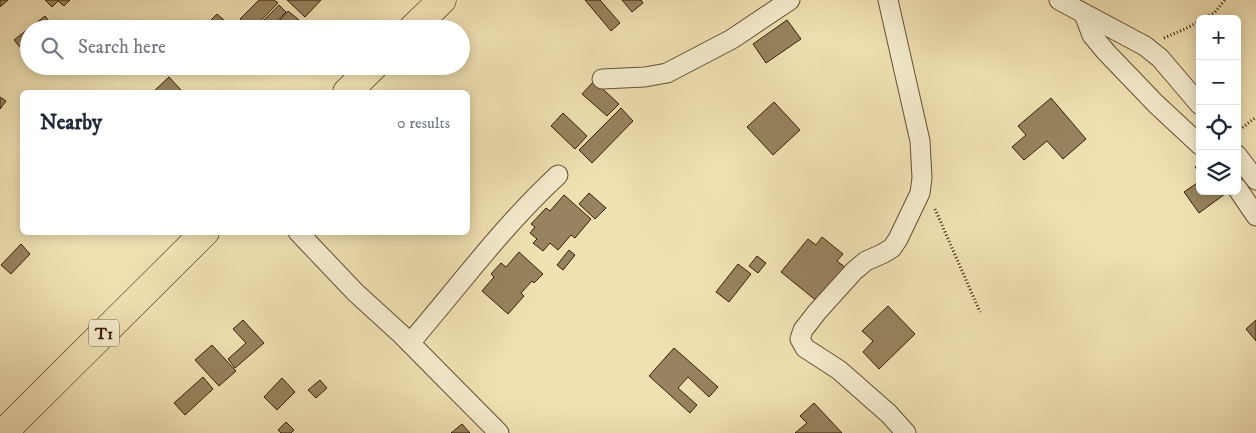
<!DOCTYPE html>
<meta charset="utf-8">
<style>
body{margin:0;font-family:"IM FELL DW Pica",serif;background:#f6f6f7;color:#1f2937}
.controls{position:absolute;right:15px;top:15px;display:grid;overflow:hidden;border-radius:8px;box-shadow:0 2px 12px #0003}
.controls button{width:45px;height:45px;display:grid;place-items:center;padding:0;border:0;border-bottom:1px solid #e0e1e3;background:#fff;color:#1f2937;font:25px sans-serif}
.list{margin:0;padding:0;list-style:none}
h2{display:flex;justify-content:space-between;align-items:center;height:65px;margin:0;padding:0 20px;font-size:21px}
h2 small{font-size:16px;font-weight:400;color:#747a83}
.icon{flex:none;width:28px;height:28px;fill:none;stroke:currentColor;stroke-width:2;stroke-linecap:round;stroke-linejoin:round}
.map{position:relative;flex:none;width:1256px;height:433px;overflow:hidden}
.search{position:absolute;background:#fff;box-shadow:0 2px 12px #0003;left:20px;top:20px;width:450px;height:55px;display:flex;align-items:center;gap:12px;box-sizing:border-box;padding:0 18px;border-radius:28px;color:#747a83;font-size:19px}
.panel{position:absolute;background:#fff;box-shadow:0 2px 12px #0003;left:20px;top:90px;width:450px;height:145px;border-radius:8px}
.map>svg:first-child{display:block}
.building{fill:#97835f;stroke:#371e04}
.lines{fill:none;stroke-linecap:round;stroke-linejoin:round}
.minor-casing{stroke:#654f30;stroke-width:21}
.trunk-casing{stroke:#371e04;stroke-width:29}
.path{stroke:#371e04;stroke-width:3;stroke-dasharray:1 2.5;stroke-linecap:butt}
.minor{stroke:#f5ecce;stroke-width:19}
.trunk{stroke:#f0e1b3;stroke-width:28}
.labels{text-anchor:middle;stroke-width:4;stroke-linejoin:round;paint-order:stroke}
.shield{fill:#f5ecce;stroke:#705c41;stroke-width:1}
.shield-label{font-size:16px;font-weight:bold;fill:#371e04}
</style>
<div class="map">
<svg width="1256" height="433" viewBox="0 0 1256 433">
<rect width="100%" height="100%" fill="#f0e1b3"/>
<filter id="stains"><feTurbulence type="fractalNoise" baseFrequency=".004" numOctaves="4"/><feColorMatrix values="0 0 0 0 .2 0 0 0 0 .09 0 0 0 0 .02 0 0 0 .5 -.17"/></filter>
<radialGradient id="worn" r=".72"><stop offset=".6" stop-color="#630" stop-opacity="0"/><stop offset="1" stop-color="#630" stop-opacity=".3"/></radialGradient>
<g class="building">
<path d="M 0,0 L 8,0 L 0,7 Z"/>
<path d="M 45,0 L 70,0 L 64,6 L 58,1 L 52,7 Z"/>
<path d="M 259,0 L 274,0 L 278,3 L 253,29 L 250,29 L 240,19 Z"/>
<path d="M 287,0 L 321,0 L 305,17 Z"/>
<path d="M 585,0 L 600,0 L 620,23 L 611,31 Z"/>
<path d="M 622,0 L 641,0 L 643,3 L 632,12 Z"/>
<path d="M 279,5 L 286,12 L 270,29 L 255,29 Z"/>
<path d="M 288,11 L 299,20 L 291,29 L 272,29 Z"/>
<path d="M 217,14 L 234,29 L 214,29 L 208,23 Z"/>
<path d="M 45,16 L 55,29 L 29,29 L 29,58 L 14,40 Z"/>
<path d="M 787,20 L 801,39 L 766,63 L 753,44 Z"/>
<path d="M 206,23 L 211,29 L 200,29 Z"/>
<path d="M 169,77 L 181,90 L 178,92 L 153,92 Z"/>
<path d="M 594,81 L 619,104 L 607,116 L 582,94 Z"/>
<path d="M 0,97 L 6,101 L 0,109 Z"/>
<path d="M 1051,98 L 1086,139 L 1063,159 L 1047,141 L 1024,160 L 1012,147 L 1026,135 L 1018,126 Z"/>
<path d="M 774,102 L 800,130 L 773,155 L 747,127 Z"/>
<path d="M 621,108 L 633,121 L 592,163 L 579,150 Z"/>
<path d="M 563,113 L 587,136 L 575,149 L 551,126 Z"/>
<path d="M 1200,163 L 1200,174 L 1195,167 Z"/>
<path d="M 1200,181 L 1200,191 L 1223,191 L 1225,194 L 1199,213 L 1184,192 Z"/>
<path d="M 589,193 L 606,208 L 595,219 L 579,204 Z"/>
<path d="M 564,195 L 591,219 L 575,238 L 571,235 L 558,250 L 550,243 L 543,251 L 533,243 L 537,239 L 530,233 L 535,227 L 531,224 L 546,208 L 550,211 Z"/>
<path d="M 822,237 L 843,254 L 837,261 L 846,268 L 818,302 L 781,272 L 808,239 L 816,245 Z"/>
<path d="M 21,244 L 30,254 L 11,274 L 1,265 Z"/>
<path d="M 569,250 L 575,255 L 563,270 L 557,265 Z"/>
<path d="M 519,252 L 543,274 L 534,283 L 532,281 L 521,293 L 524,296 L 508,314 L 482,291 L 494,277 L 491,274 L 501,263 L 506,267 Z"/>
<path d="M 757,256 L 766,263 L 758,273 L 749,266 Z"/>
<path d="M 738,264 L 751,274 L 729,302 L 716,292 Z"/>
<path d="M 888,306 L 915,334 L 879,369 L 863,352 L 873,341 L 862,331 Z"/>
<path d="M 243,320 L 264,343 L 235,368 L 228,359 L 246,343 L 233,329 Z"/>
<path d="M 1256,320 L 1256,341 L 1246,329 Z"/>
<path d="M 212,345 L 236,371 L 219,386 L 195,360 Z"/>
<path d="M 674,348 L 718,387 L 709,397 L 688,377 L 678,388 L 697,405 L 690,413 L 649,376 Z"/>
<path d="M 203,377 L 213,389 L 185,415 L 174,403 Z"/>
<path d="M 282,378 L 295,392 L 277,410 L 264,397 Z"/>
<path d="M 320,380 L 327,388 L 316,398 L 308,390 Z"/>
<path d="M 814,403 L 842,433 L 795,433 L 807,423 L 800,416 Z"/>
<path d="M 286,422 L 294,430 L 291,433 L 281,433 L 278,430 Z"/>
<path d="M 462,424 L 470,433 L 451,433 Z"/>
</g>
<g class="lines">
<defs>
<g id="minor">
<path d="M 888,0 L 920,141 L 922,178 L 920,193 L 898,239 L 892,248 L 882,254 L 866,261 L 854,271 L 817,312 L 803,330 L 800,339 L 805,348 L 839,370 L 889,414 L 906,433"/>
<path d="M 1059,0 L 1145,46 L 1160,58 L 1200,105"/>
<path d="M 1084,14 L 1092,35 L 1106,52 L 1156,104 L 1200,145"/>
<path d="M 602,79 L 645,77 L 667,73 L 732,39 L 790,0"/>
<path d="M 1237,155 L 1256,180"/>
<path d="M 1237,188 L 1256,216"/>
<path d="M 298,232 L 355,292 L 402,335 L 499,433"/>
<path d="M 410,343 C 459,286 503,226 558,175"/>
</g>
<g id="trunk">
<path d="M 412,29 L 442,0"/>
<path d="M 347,92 L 374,66"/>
<path d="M 3,433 L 205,232"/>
</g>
</defs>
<use href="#minor" class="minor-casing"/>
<use href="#trunk" class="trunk-casing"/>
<g class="path">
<path d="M 1203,19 L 1215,12 L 1225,0"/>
<path d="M 1164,38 L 1185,29 L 1200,21"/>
<path d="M 1237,132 L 1256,117"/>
<path d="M 935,209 L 980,312"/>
</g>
<use href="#minor" class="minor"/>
<use href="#trunk" class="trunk"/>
</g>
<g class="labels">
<rect class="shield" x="89" y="319.5" width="30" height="27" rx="4"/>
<g class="shield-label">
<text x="104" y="339">T1</text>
</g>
</g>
<rect width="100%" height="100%" filter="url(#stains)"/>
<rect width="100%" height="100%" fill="url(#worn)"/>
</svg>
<div class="controls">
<button>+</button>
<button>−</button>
<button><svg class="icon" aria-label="locate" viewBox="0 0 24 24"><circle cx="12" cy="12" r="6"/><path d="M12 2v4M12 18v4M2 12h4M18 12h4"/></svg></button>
<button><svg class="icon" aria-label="layers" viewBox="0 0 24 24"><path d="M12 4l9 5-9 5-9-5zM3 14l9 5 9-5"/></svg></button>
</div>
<div class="search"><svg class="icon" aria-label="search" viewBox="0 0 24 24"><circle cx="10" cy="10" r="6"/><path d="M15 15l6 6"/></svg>Search here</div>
<section class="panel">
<h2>Nearby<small>0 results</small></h2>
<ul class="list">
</ul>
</section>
</div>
